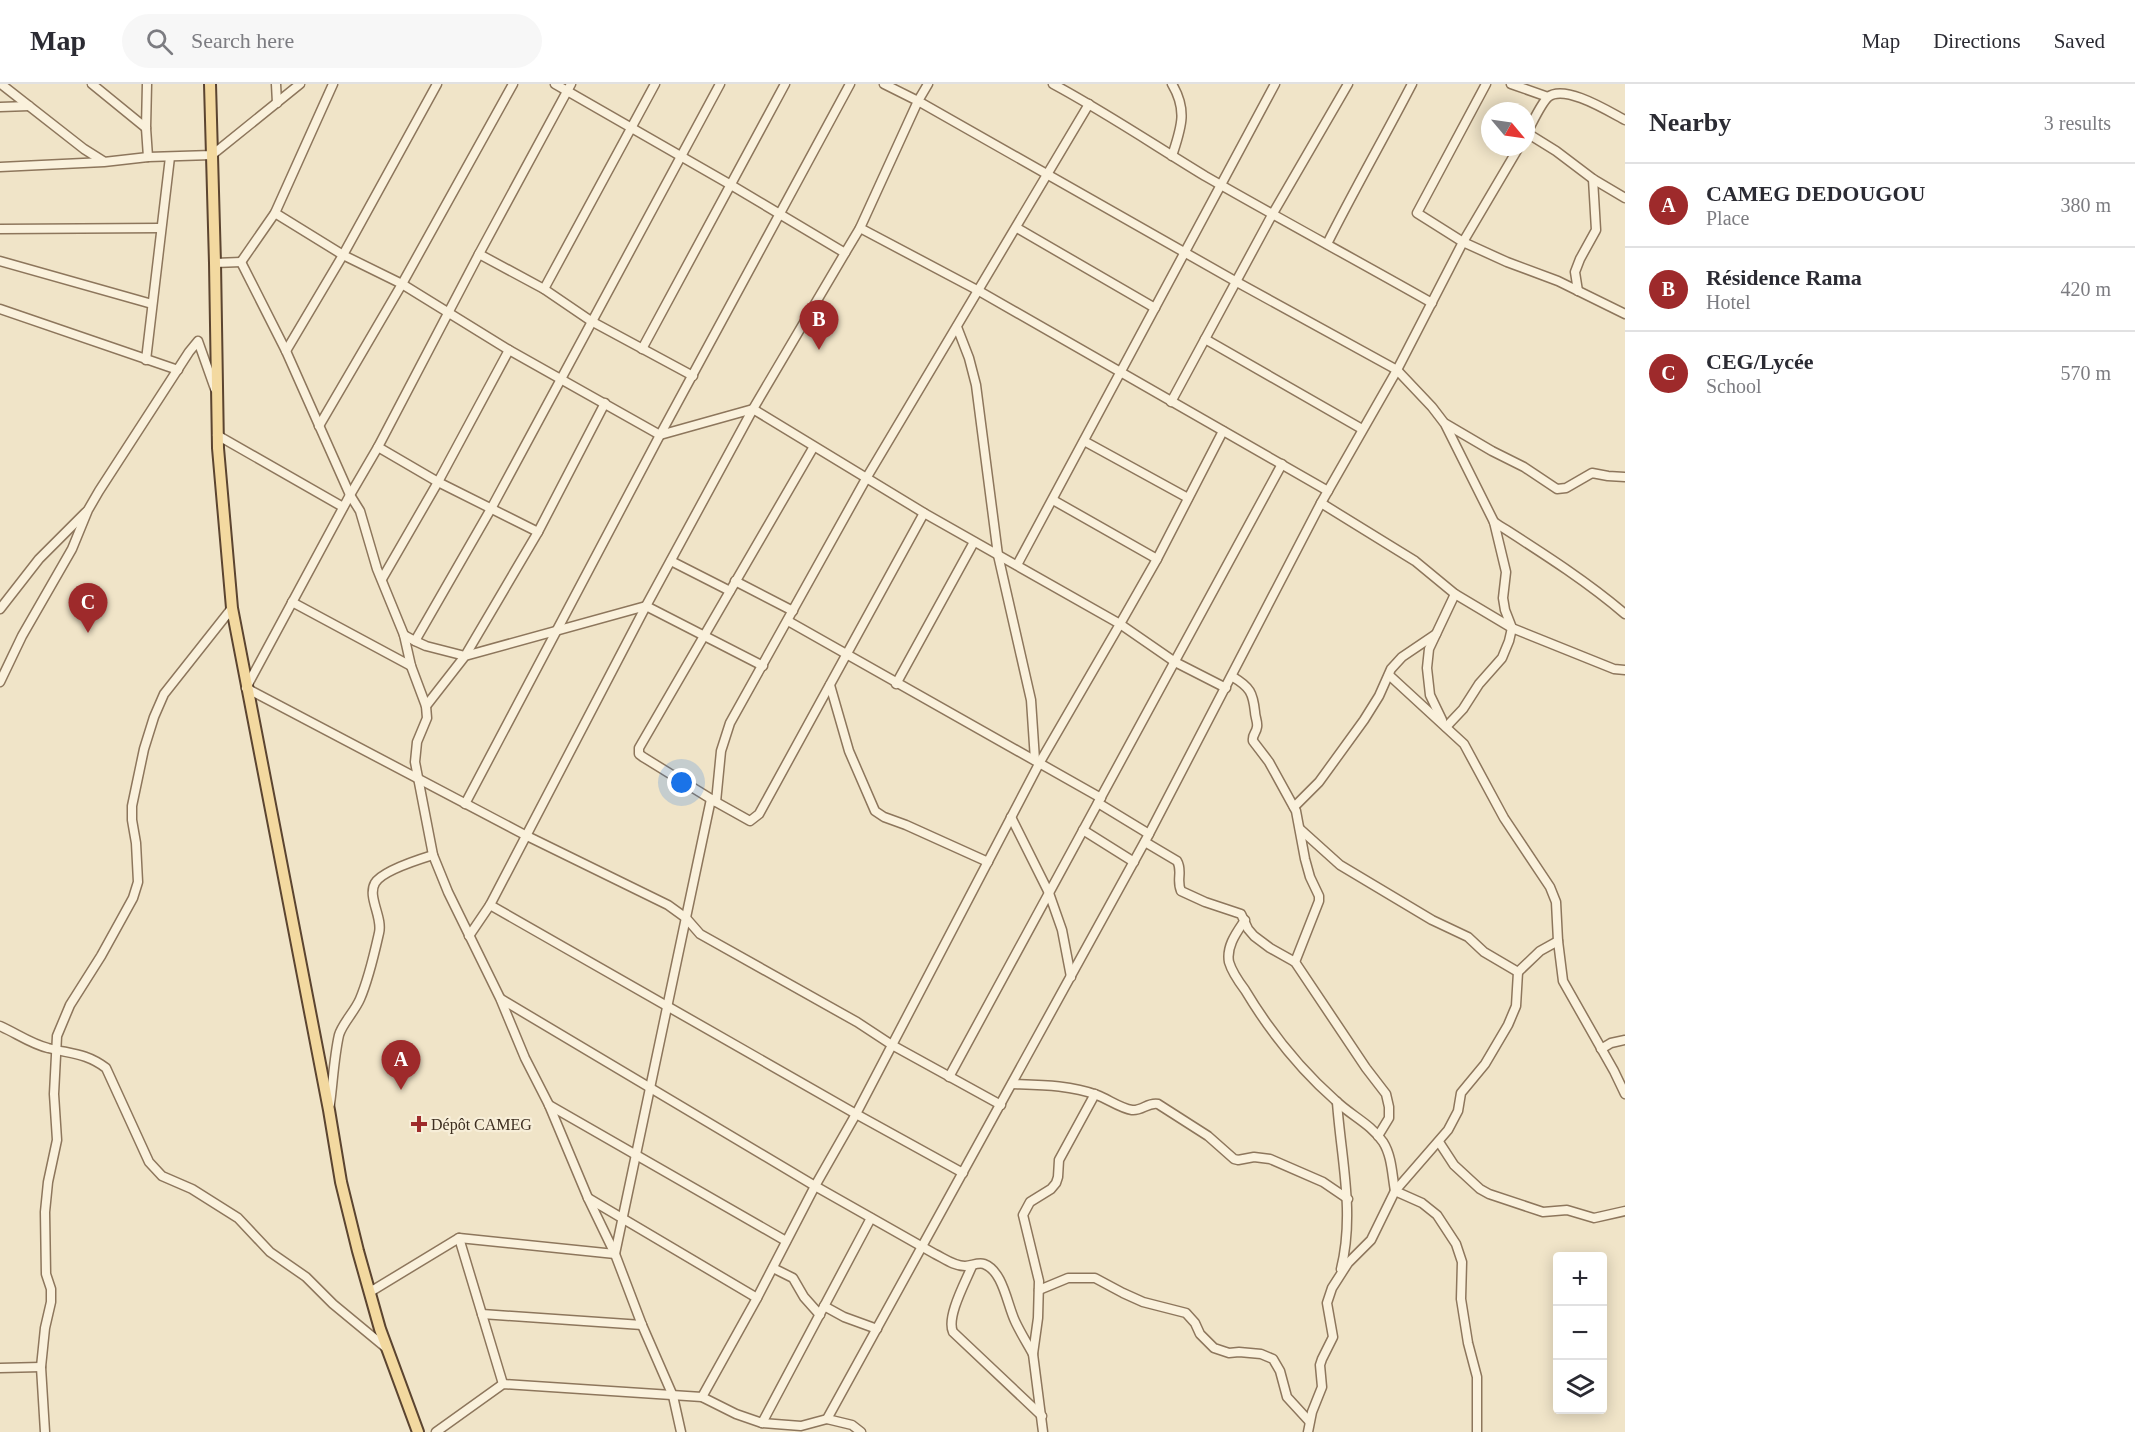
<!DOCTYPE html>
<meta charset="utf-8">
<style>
body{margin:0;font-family:"Times New Roman",serif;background:#f7f7f7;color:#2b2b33}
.controls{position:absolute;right:18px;bottom:18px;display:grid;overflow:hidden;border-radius:6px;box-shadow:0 3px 15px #0003}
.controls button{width:54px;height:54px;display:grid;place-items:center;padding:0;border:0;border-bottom:2px solid #e1e1e2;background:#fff;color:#2b2b33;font:30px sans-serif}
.compass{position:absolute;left:1481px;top:18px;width:54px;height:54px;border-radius:50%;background:#fff;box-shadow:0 3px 15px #0003;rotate:119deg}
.you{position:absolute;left:682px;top:699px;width:21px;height:21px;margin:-15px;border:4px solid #fff;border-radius:50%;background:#1a73e8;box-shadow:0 0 0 9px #1a73e833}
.badge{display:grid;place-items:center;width:39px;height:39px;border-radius:50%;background:#9e2a2b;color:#fff;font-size:20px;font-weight:700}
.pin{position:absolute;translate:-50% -50px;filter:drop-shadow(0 2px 3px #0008)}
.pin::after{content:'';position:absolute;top:32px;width:21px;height:18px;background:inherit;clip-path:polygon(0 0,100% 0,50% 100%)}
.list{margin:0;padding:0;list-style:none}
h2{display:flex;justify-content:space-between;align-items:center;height:78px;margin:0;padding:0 24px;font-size:26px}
h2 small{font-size:20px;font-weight:400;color:#7c7c81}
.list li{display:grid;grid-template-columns:39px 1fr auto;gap:18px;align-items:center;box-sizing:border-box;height:84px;padding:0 24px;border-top:2px solid #e1e1e2}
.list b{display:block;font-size:22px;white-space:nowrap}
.list p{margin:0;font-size:20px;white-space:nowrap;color:#7c7c81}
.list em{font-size:20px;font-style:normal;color:#7c7c81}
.icon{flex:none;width:33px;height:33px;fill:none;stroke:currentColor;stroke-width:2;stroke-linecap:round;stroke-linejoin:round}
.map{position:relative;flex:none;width:1625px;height:1348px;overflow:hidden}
header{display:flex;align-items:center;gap:36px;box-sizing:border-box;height:84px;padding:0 30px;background:#fff;border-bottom:2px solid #e1e1e2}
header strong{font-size:28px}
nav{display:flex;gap:33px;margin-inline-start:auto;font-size:21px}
.search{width:420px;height:54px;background:#f7f7f7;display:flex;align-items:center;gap:15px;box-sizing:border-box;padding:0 21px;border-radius:33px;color:#7c7c81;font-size:22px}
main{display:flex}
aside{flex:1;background:#fff}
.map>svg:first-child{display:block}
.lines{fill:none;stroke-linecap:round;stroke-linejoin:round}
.minor-casing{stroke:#8d765c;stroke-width:11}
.major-casing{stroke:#5b4430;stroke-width:14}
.minor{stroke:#faf1dc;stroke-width:8}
.major{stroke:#f3d9a0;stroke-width:10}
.poi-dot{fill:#9e2a2b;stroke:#f7eed8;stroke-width:2}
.labels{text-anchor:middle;stroke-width:4.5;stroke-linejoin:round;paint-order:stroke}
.poi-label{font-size:16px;fill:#3d2e20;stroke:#f7eed8;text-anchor:start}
</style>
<header>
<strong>Map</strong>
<div class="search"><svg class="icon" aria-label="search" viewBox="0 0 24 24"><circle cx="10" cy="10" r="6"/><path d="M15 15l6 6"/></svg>Search here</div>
<nav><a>Map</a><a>Directions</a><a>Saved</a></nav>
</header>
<main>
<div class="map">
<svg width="1625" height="1348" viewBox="0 0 1625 1348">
<rect width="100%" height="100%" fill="#f0e4c8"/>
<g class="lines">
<defs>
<g id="minor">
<path d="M 1,0 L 84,65 L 103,77"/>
<path d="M 92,0 L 146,44"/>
<path d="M 147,0 L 146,44 L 148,73"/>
<path d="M 276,0 L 277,19"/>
<path d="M 571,0 L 479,170 L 378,363 L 350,411 L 246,604 L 525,751 L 668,821 L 686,834 L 700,850 L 857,938 L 892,961 L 1001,1021"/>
<path d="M 928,0 L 918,17 L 1235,197 L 1397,286 L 1432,323 L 1445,340 L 1494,438 L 1506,488 L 1503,514 L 1505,526 L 1512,544 L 1509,557 L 1502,574 L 1479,600 L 1463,625 L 1446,643"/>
<path d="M 1053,0 C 1105,28 1154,61 1205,92 C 1280,135 1356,176 1432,219"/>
<path d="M 1172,0 C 1188,27 1181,44 1172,72"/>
<path d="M 1486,0 L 1417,129 L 1463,158 L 1507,178 L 1558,197 L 1625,230"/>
<path d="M 1511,0 L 1548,13"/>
<path d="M 0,23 L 29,22"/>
<path d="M 1527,49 L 1556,67 L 1593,95 L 1625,114"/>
<path d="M 1526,50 C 1532,40 1540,21 1548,13 C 1565,0 1608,27 1625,36"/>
<path d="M 0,83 L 104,78 L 148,73 L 212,71 L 300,0"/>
<path d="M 275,129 L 343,171 L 402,200 L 509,266 L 660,351 L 753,325 L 845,169 L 731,101 L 555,0"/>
<path d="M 860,144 L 979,207 L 1328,407"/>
<path d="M 1017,144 L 1155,224"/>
<path d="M 0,145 L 161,144"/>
<path d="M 1327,160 C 1354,106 1384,54 1412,0"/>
<path d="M 845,169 L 860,144 L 918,17 L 884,0"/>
<path d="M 479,170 L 544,205 L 591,237 L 693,292"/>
<path d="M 0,177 L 152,220"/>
<path d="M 241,178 L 286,267 L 350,411 L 360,427 L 377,485 L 404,551 L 411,582 L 426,622 L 427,634 L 417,658 L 415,678 L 433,771 L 448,808 L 500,914 L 525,974 L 549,1021 L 588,1114 L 615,1170 L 642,1241 L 673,1312 L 681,1348"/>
<path d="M 241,178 L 275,129 L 333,0"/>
<path d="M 215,179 L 241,178"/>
<path d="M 544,205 L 655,0"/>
<path d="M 1578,207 L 1575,188 L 1580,175 L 1596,146 L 1593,95"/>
<path d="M 0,225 L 178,286"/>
<path d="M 957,243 L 969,274 L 976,301 L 998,471 L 1031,616 L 1035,676"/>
<path d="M 1205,255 L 1362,345"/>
<path d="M 642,265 L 785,0"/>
<path d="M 286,267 L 343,171 L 437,0"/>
<path d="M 146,276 L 170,73"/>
<path d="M 1171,318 L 1272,131 L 1348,0"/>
<path d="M 1446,340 L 1492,367 L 1524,383 L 1557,405 L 1566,404 L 1592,389 L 1608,392 L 1625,393"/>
<path d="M 319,342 L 402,200 L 513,0"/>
<path d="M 1223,347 L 1157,475 L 1120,540 L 1175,578 L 1226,604"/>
<path d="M 217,351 L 343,423"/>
<path d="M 1084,357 L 1188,414"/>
<path d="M 378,363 L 438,398 L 538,448"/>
<path d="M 813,364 L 639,664 L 639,670 L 643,673 L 716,718 L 750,737 L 759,730 L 924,429"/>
<path d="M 1053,416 L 1157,475"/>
<path d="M 1321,419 L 1415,477 L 1455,510 L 1512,544 L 1614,585 L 1625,586"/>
<path d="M 1494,438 C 1539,467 1584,495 1625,530"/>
<path d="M 671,477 L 730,507"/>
<path d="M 1017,481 L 1275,0"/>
<path d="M 382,495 L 438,398 L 509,266"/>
<path d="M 735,497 L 793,527"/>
<path d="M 292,518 L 411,582"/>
<path d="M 0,525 L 39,475 L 86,428"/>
<path d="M 788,537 L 1101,714"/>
<path d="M 404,551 L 415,557 L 492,423 L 720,0"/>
<path d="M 415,557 L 426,562 L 465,572 L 538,448 L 605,319"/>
<path d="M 1389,591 L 1464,660 L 1504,734 L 1550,803 L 1556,818 L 1558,857 L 1563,897 L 1614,987 L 1625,1010"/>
<path d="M 1233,593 C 1250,603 1253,609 1255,628 C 1255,633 1258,638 1257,643 C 1256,650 1252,650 1253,657 L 1269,678 L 1296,727 L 1305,775 L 1310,793 L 1319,812 L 1319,817 L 1295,878"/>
<path d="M 0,598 L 22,552 L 72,465 L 88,426 L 99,407 L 189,268 L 198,257 L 215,305"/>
<path d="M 896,600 L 974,458"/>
<path d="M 830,601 L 849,667 L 875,727 L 884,733 L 906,741 L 988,778"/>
<path d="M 426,622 L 465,572 L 646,522 L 753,325 L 924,429 L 1120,540 L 1040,678 L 856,1030 L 815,1102 L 757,1214 L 702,1313"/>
<path d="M 1442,636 L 1430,611 L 1427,584 L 1429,565 L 1455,510"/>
<path d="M 716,718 L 721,667 L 730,639 L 867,393 L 1089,20"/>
<path d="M 1098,719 L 1149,750"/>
<path d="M 465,720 L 660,351 L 850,0"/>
<path d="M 1294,723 L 1319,698 L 1364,636 L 1379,612 L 1391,585 L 1402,573 L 1436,550"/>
<path d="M 1011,733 L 1049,809 L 1062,846 L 1071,893"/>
<path d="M 1300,745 L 1340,781 L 1432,836 L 1468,853 L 1484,868 L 1518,888 L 1540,867 L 1558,857"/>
<path d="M 1083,746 L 1134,778"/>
<path d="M 1145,758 L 1177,777 C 1183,787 1176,796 1181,807 L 1205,818 L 1241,830 L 1248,845 L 1254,852 L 1270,864 L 1295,878 L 1366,984 L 1386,1010 L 1389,1023 L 1389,1034 L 1378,1052"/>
<path d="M 490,821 L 856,1030 L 963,1089"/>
<path d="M 1245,836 C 1237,848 1226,862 1229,878 C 1232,888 1239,898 1245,906 C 1269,946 1300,985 1335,1016 C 1350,1031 1371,1040 1383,1058 C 1392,1072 1392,1091 1395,1107"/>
<path d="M 469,852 L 490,821 L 646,522 L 763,582"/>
<path d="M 501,915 L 815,1102 L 935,1170 C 945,1175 954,1182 965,1182 C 971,1182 978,1178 984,1180 C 1003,1187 1007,1220 1015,1237 C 1020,1248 1027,1259 1033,1270"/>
<path d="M 0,942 C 16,949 31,960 48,964 C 71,970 86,969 106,984 L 149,1078 L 162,1092 L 192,1105 L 238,1134 L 270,1168 L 306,1193 L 333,1220 L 385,1263"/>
<path d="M 1601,965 L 1611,959 L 1625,956"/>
<path d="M 949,993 L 1282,380"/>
<path d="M 1012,1000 C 1041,1001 1070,1001 1097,1011 C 1108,1015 1120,1024 1132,1026 C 1142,1027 1148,1018 1158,1020 L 1208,1052 L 1234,1075 L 1238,1076 L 1254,1073 L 1270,1075 L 1323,1098 L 1348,1115"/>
<path d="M 1337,1018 C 1341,1074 1355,1129 1341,1185"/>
<path d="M 330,1020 C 333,998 334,973 339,951 C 342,940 355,927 360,915 C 369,894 374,871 379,849 C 383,833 367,813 375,799 C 382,787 420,775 433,771"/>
<path d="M 549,1021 L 786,1157"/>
<path d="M 1439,1058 L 1454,1081 L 1480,1105 L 1489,1110 L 1543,1128 L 1567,1126 L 1594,1134 L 1625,1127"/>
<path d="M 1395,1107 L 1422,1119 L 1437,1131 L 1456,1160 L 1462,1178 L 1461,1215 L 1468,1259 L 1477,1293 L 1477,1348"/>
<path d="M 588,1114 L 757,1214"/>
<path d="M 459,1154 L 503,1300"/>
<path d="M 972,1182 C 966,1197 946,1233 953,1248 L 1042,1332"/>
<path d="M 773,1184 L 793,1194 L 804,1213 L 820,1231"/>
<path d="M 1039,1206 L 1068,1194 L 1095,1194 L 1123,1209 L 1143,1218 L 1186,1229 L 1195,1239 L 1200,1250 L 1214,1264 L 1229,1269 L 1239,1268 L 1261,1270 L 1273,1275 L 1280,1287 L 1287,1313 L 1309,1337"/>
<path d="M 370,1208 L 459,1154 L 615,1170 L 711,715"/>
<path d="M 824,1222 L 844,1233 L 877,1245"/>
<path d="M 482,1230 L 642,1241"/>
<path d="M 0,1284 L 41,1283"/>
<path d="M 827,1335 L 852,1341 L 861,1348"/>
<path d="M 762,1339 L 871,1134"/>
<path d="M 45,1348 L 41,1283 L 45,1244 L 51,1218 L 51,1205 L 46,1190 L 45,1128 L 48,1098 L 57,1056 L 54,1010 L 57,952 L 70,921 L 101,872 L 122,834 L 133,814 L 138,798 L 136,759 L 132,736 L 132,722 L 144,665 L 154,633 L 164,610 L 232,524"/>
<path d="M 436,1348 L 503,1300 L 702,1313 L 736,1330 L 762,1339 L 801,1342 L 827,1335 L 1149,750 L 1321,419 L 1397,286 L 1463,158 L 1519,63"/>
<path d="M 1043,1348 L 1033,1270 L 1038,1234 L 1039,1197 L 1023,1131 L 1030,1118 L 1051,1105 L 1056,1099 L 1058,1093 L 1059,1076 L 1095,1010"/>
<path d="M 1308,1348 L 1312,1328 L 1322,1303 L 1320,1281 L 1322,1275 L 1333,1253 L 1327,1219 L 1332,1204 L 1348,1179 L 1371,1156 L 1395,1107 L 1448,1046 L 1458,1027 L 1461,1009 L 1485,980 L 1508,941 L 1516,922 L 1518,888"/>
</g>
<path id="major" d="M 210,0 L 215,179 L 218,364 L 232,524 L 329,1026 L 341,1098 L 358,1167 L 380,1245 L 418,1348"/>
</defs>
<use href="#minor" class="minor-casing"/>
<use href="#major" class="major-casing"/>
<use href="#minor" class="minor"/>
<use href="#major" class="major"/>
</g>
<path class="poi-dot" d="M416 1031h6v6h6v6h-6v6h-6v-6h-6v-6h6z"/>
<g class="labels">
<g class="poi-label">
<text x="431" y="1046">Dépôt CAMEG</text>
</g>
</g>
</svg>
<div class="controls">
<button>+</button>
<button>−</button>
<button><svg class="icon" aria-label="layers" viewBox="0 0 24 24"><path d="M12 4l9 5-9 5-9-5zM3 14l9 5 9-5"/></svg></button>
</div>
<svg class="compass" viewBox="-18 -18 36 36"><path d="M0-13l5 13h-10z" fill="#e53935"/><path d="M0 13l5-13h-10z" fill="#7c7c81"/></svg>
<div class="you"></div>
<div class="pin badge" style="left:401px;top:1006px">A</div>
<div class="pin badge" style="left:819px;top:266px">B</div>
<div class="pin badge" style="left:88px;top:549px">C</div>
</div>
<aside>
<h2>Nearby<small>3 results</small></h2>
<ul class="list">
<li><span class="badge">A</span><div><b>CAMEG DEDOUGOU</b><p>Place</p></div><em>380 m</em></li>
<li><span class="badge">B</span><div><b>Résidence Rama</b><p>Hotel</p></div><em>420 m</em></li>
<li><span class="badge">C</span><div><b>CEG/Lycée</b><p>School</p></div><em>570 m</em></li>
</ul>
</aside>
</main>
